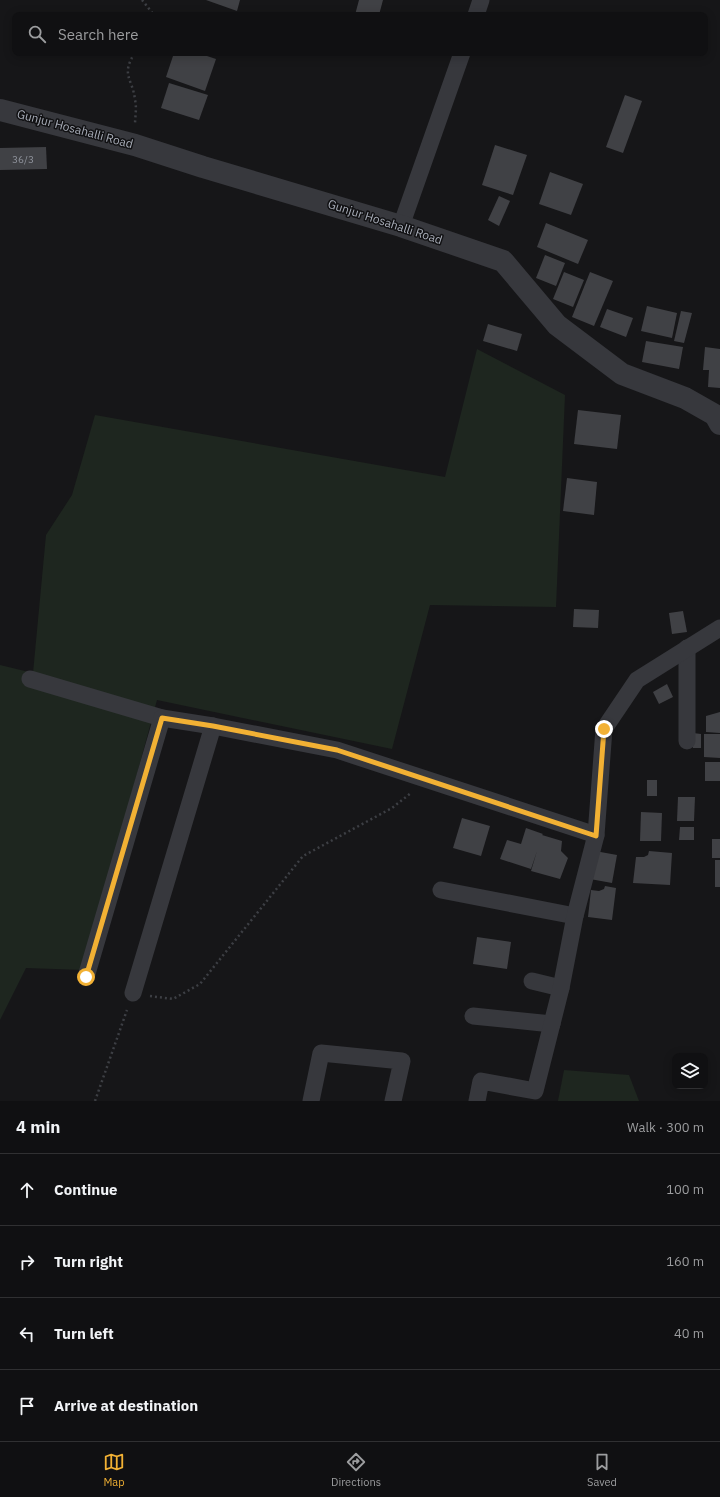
<!DOCTYPE html>
<meta charset="utf-8">
<style>
body{margin:0;font-family:"IBM Plex Sans",sans-serif;background:#1e1e20;color:#f1f3f6}
.controls{position:absolute;right:12px;bottom:12px;display:grid;overflow:hidden;border-radius:8px;box-shadow:0 2px 10px #0003}
.controls button{width:36px;height:36px;display:grid;place-items:center;padding:0;border:0;border-bottom:1px solid #303032;background:#101012;color:#f1f3f6;font:20px sans-serif}
.stop{position:absolute;width:12px;height:12px;margin:-9px;border:3px solid #f2b134;border-radius:50%;background:#fff}
.stop.end{background:#f2b134;border-color:#fff;box-shadow:0 1px 4px #0008}
.list{margin:0;padding:0;list-style:none}
h2{display:flex;justify-content:space-between;align-items:center;height:52px;margin:0;padding:0 16px;font-size:17px}
h2 small{font-size:13px;font-weight:400;color:#9c9d9f}
.list li{display:grid;grid-template-columns:26px 1fr auto;gap:12px;align-items:center;box-sizing:border-box;height:72px;padding:0 16px;border-top:1px solid #303032}
.list b{display:block;font-size:15px;white-space:nowrap}
.list em{font-size:13px;font-style:normal;color:#9c9d9f}
.icon{flex:none;width:22px;height:22px;fill:none;stroke:currentColor;stroke-width:2;stroke-linecap:round;stroke-linejoin:round}
.map{position:relative;flex:none;width:720px;height:1101px;overflow:hidden}
.search{position:absolute;background:#101012;box-shadow:0 2px 10px #0003;left:12px;right:12px;top:12px;height:44px;display:flex;align-items:center;gap:10px;box-sizing:border-box;padding:0 14px;border-radius:8px;color:#9c9d9f;font-size:15px}
.sheet{height:340px;background:#101012}
nav{display:flex;justify-content:space-around;align-items:center;box-sizing:border-box;height:56px;border-top:1px solid #303032;background:#101012;font-size:11px;color:#9c9d9f}
nav a{display:grid;justify-items:center;gap:2px}
nav .on{color:#f2b134}
.map>svg:first-child{display:block}
.green{fill:#1e261f}
.building{fill:#404145}
.lines{fill:none;stroke-linecap:round;stroke-linejoin:round}
.path{stroke:#3d3f44;stroke-width:2.5;stroke-dasharray:2 3;stroke-linecap:butt}
.minor{stroke:#37383d;stroke-width:17}
.tertiary{stroke:#37383d;stroke-width:22}
.route{stroke:#f2b134;stroke-width:5}
.labels{text-anchor:middle;stroke-width:3;stroke-linejoin:round;paint-order:stroke}
.number-label{font-size:10px;fill:#8e929b}
.street-label{font-size:12px;fill:#a8adb8;stroke:#111113}
</style>
<div class="map">
<svg width="720" height="1101" viewBox="0 0 720 1101">
<rect width="100%" height="100%" fill="#161618"/>
<g class="green">
<path d="M 477,349 L 565,395 L 556,607 L 430,605 L 392,749 L 157,700 L 84,970 L 26,968 L 0,1020 L 0,665 L 33,673 L 46,535 L 72,495 L 95,415 L 445,477 Z"/>
<path d="M 564,1070 L 629,1075 L 639,1101 L 558,1101 Z"/>
</g>
<g class="building">
<path d="M 206,0 L 240,0 L 237,11 Z"/>
<path d="M 359,0 L 383,0 L 379,15 L 355,15 Z"/>
<path d="M 174,53 L 198,53 L 216,59 L 205,91 L 166,77 Z"/>
<path d="M 169,83 L 208,95 L 199,120 L 161,108 Z"/>
<path d="M 625,95 L 642,101 L 623,153 L 606,147 Z"/>
<path d="M 495,145 L 527,155 L 513,195 L 482,185 Z"/>
<path d="M 46,147 L 47,169 L 0,170 L 0,148 Z"/>
<path d="M 550,172 L 583,184 L 571,215 L 539,204 Z"/>
<path d="M 499,196 L 510,201 L 499,226 L 488,220 Z"/>
<path d="M 546,223 L 588,240 L 578,264 L 537,247 Z"/>
<path d="M 545,255 L 565,263 L 556,286 L 536,278 Z"/>
<path d="M 564,272 L 584,280 L 573,307 L 553,299 Z"/>
<path d="M 590,272 L 613,281 L 594,326 L 572,317 Z"/>
<path d="M 647,306 L 677,313 L 672,338 L 641,331 Z"/>
<path d="M 607,309 L 633,318 L 626,337 L 600,327 Z"/>
<path d="M 681,311 L 692,313 L 684,343 L 674,341 Z"/>
<path d="M 488,324 L 522,334 L 517,351 L 483,341 Z"/>
<path d="M 646,341 L 683,347 L 679,369 L 642,362 Z"/>
<path d="M 705,347 L 720,349 L 720,388 L 708,387 L 709,370 L 703,370 Z"/>
<path d="M 578,410 L 621,415 L 617,449 L 574,444 Z"/>
<path d="M 567,478 L 597,482 L 594,515 L 563,511 Z"/>
<path d="M 574,609 L 599,610 L 598,628 L 573,627 Z"/>
<path d="M 683,611 L 687,632 L 672,634 L 669,613 Z"/>
<path d="M 667,684 L 673,697 L 659,704 L 653,692 Z"/>
<path d="M 720,712 L 720,733 L 706,732 L 706,716 Z"/>
<path d="M 693,733 L 701,734 L 701,748 L 693,748 Z"/>
<path d="M 704,734 L 720,734 L 720,758 L 704,757 Z"/>
<rect x="705" y="762" width="15" height="19"/>
<rect x="647" y="780" width="10" height="16"/>
<path d="M 678,797 L 695,797 L 694,821 L 677,821 Z"/>
<path d="M 641,812 L 662,813 L 661,841 L 640,841 Z"/>
<path d="M 462,818 L 490,826 L 481,856 L 453,848 Z"/>
<path d="M 680,827 L 694,827 L 694,840 L 679,840 Z"/>
<path d="M 526,828 L 543,834 L 542,835 L 562,841 L 561,851 L 568,858 L 560,879 L 531,871 L 537,851 L 531,869 L 500,859 L 507,840 L 521,844 Z"/>
<rect x="712" y="839" width="8" height="19"/>
<path d="M 595,851 L 617,855 L 612,883 L 590,879 Z"/>
<path d="M 649,851 L 672,853 L 670,885 L 633,883 L 636,857 L 644,857 L 648,855 Z"/>
<rect x="715" y="860" width="5" height="27"/>
<path d="M 605,886 L 616,888 L 612,920 L 588,917 L 591,890 L 599,891 L 604,889 Z"/>
<path d="M 477,937 L 511,942 L 507,969 L 473,964 Z"/>
</g>
<g class="lines">
<g class="path">
<path d="M 142,0 L 154,15"/>
<path d="M 135,53 C 120,75 133,79 135,100 C 137,108 135,117 135,125"/>
<path d="M 150,996 L 173,999 L 200,984 L 303,856 L 392,808 L 411,793"/>
<path d="M 95,1101 L 127,1010"/>
</g>
<g class="minor">
<path d="M 476,15 L 481,0"/>
<path d="M 401,226 L 462,53"/>
<path d="M 30,679 L 162,718 L 213,726 L 337,750 L 596,835"/>
<path d="M 687,741 L 687,648"/>
<path d="M 441,890 L 575,916"/>
<path d="M 86,977 L 162,718"/>
<path d="M 532,981 L 561,988"/>
<path d="M 133,993 L 213,726"/>
<path d="M 473,1016 L 552,1024"/>
<path d="M 311,1101 L 321,1053 L 402,1061 L 393,1101"/>
<path d="M 477,1101 L 481,1081 L 535,1091 L 561,988 L 575,916 L 596,835 L 604,729 L 637,680 L 720,628"/>
</g>
<path class="tertiary" d="M 0,110 L 135,145 L 203,167 L 401,226 L 503,261 L 557,325 L 622,374 L 685,398 L 715,415 L 720,424"/>
</g>
<g class="lines">
<path class="route" d="M 86,977 L 162,718 L 213,726 L 337,750 L 596,836 L 604,729"/>
</g>
<g class="labels">
<g class="number-label">
<text x="23" y="163">36/3</text>
</g>
<g class="street-label">
<text transform="translate(75 129) rotate(15)" y="4">Gunjur Hosahalli Road</text>
<text transform="translate(385 222) rotate(18)" y="4">Gunjur Hosahalli Road</text>
</g>
</g>
</svg>
<div class="controls">
<button><svg class="icon" aria-label="layers" viewBox="0 0 24 24"><path d="M12 4l9 5-9 5-9-5zM3 14l9 5 9-5"/></svg></button>
</div>
<div class="stop" style="left:86px;top:977px"></div>
<div class="stop end" style="left:604px;top:729px"></div>
<div class="search"><svg class="icon" aria-label="search" viewBox="0 0 24 24"><circle cx="10" cy="10" r="6"/><path d="M15 15l6 6"/></svg>Search here</div>
</div>
<section class="sheet">
<h2>4 min<small>Walk · 300 m</small></h2>
<ul class="list">
<li><svg class="icon" aria-label="ahead" viewBox="0 0 24 24"><path d="M12 20V5M6 11l6-6 6 6"/></svg><div><b>Continue</b></div><em>100 m</em></li>
<li><svg class="icon" aria-label="right" viewBox="0 0 24 24"><path d="M7 20v-9h11M14 6l5 5-5 5"/></svg><div><b>Turn right</b></div><em>160 m</em></li>
<li><svg class="icon" aria-label="left" viewBox="0 0 24 24"><path d="M17 20v-9H6M10 6l-5 5 5 5"/></svg><div><b>Turn left</b></div><em>40 m</em></li>
<li><svg class="icon" aria-label="arrive" viewBox="0 0 24 24"><path d="M6 21V4h12l-3 4 3 4H6"/></svg><div><b>Arrive at destination</b></div></li>
</ul>
</section>
<nav>
<a class="on"><svg class="icon" aria-label="map" viewBox="0 0 24 24"><path d="M3 6l6-2 6 2 6-2v14l-6 2-6-2-6 2zM9 4v14M15 6v14"/></svg>Map</a>
<a><svg class="icon" aria-label="directions" viewBox="0 0 24 24"><path d="M12 3l9 9-9 9-9-9zM9 14v-3h6M13 9l2 2-2 2"/></svg>Directions</a>
<a><svg class="icon" aria-label="saved" viewBox="0 0 24 24"><path d="M7 4h10v16l-5-4-5 4z"/></svg>Saved</a>
</nav>
